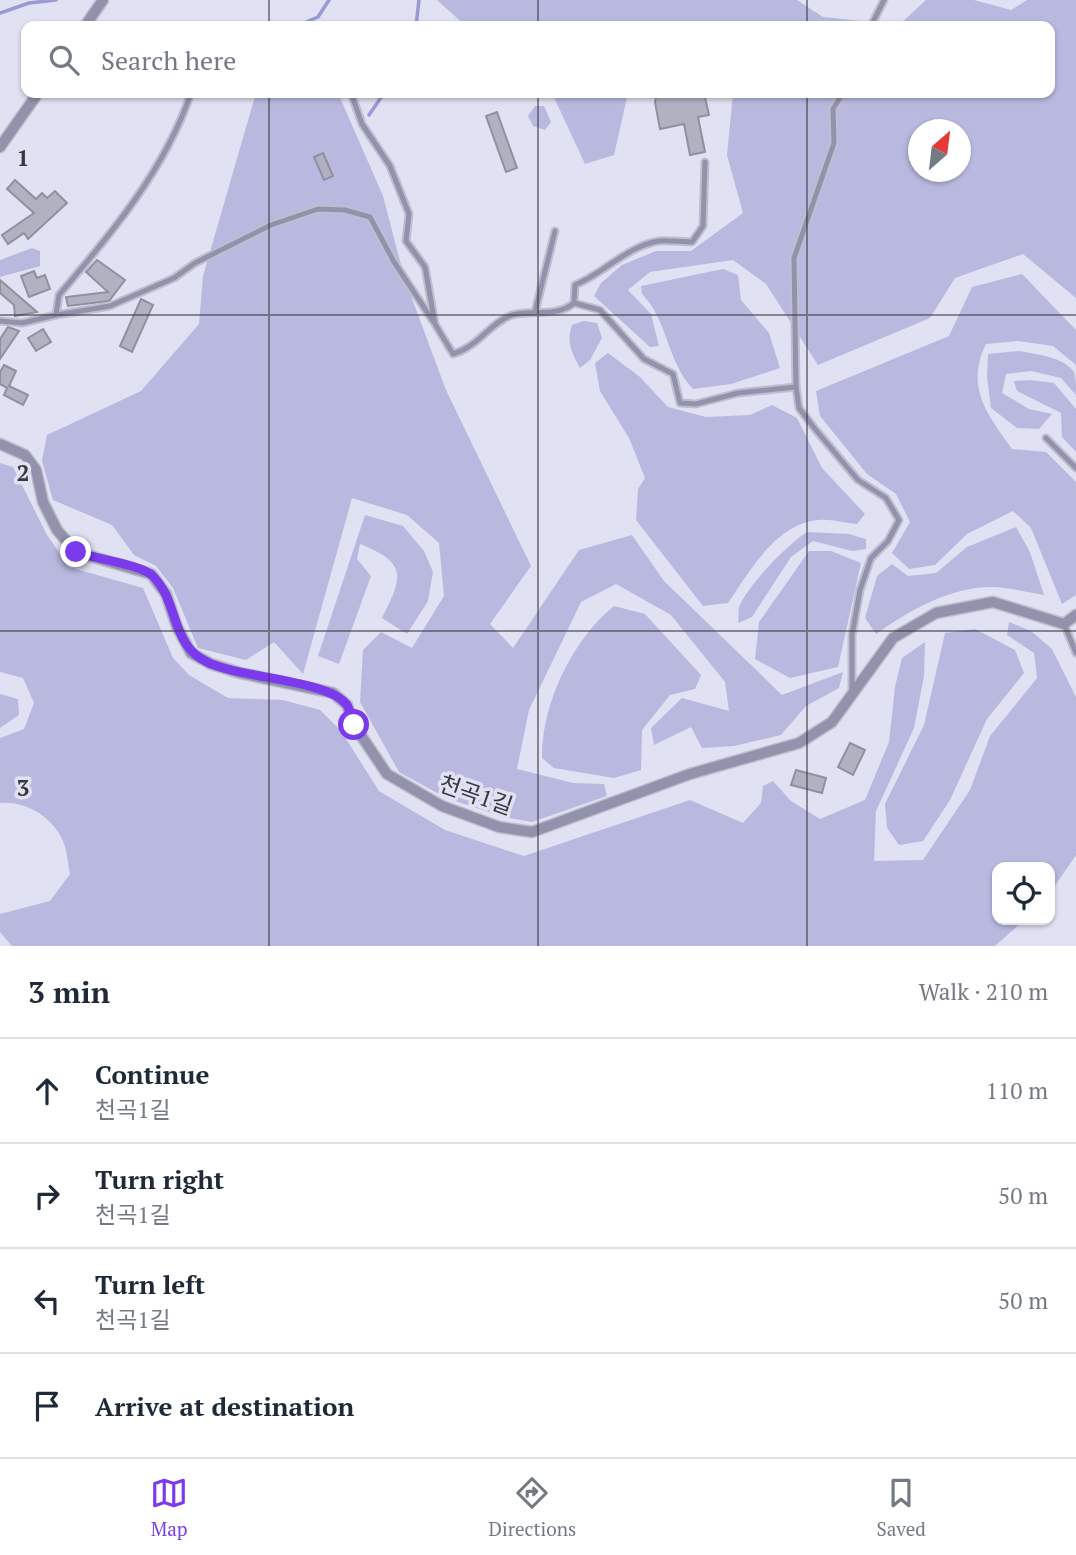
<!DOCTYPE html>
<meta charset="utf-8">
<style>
body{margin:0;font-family:"PT Serif","Noto Sans KR",serif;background:#f6f6f7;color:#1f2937}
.controls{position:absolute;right:21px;bottom:21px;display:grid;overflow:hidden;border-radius:14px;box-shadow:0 2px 5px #0004}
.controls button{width:63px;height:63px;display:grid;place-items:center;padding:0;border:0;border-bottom:2px solid #e0e1e3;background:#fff;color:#1f2937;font:35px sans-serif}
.compass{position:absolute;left:908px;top:119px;width:63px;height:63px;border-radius:50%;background:#fff;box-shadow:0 2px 5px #0004;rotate:28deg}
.stop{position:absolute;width:21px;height:21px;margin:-16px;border:5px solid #7c3aed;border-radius:50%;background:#fff}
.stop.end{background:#7c3aed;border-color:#fff;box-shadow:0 2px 7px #0008}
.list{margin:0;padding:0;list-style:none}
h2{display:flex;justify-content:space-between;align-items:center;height:91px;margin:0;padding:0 28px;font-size:30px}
h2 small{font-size:23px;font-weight:400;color:#747a83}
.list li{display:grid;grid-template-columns:46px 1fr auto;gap:21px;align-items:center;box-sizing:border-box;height:105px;padding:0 28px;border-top:2px solid #e0e1e3}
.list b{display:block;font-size:26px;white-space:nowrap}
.list p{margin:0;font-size:23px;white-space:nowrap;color:#747a83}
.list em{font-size:23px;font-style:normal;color:#747a83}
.icon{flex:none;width:38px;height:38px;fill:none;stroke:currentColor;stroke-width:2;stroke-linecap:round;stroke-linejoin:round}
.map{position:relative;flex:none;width:1076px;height:946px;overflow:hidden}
.search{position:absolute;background:#fff;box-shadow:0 2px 5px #0004;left:21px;right:21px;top:21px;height:77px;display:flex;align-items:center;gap:18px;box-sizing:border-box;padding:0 24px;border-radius:14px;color:#747a83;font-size:26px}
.sheet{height:511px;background:#fff}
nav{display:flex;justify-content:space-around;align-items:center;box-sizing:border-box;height:98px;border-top:2px solid #e0e1e3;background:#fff;font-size:19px;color:#747a83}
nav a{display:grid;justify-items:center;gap:4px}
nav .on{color:#7c3aed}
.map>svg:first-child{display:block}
.green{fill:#b9b9e0;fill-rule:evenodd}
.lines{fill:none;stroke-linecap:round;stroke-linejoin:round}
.stream{stroke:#9a99d5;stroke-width:3.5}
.building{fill:#b0b1c1;stroke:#9090a0;stroke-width:2}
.lane-casing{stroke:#bebfce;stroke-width:9}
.street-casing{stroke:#bebfce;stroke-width:13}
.lane{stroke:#9292ac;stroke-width:5}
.street{stroke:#9292ac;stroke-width:10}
.route{stroke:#7c3aed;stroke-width:9}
.grid{fill:none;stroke:#38383f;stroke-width:2;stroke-opacity:0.55}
.labels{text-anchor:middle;stroke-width:7;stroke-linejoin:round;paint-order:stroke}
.street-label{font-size:23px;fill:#38383f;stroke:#e0e1f2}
.grid-label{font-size:23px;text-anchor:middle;font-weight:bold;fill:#38383f;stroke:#e0e1f2;stroke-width:7;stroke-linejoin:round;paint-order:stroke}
</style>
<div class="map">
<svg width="1076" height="946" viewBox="0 0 1076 946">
<rect width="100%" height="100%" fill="#e0e1f2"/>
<g class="green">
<path d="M 437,0 L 797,0 L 823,17 L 899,25 L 926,0 L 974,0 L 1011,10 L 1027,0 L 1076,0 L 1076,298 L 1023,254 L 955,278 L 930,318 L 818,365 L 766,284 L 733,260 L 650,272 L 628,290 L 651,314 L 659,346 L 650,347 L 594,296 L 601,283 L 622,265 L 656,251 L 691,251 L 743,213 L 727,155 L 733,93 L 1050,93 L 1050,26 L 466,26 ZM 918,130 L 960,130 L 960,172 L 918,172 Z"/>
<path d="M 256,93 L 338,93 L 383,196 L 405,280 L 446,390 L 531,566 L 490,624 L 513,648 L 579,550 L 632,535 L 664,581 L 782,695 L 843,672 L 839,688 L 806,706 L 781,735 L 734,746 L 702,748 L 691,727 L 654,745 L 651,728 L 682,698 L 729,711 L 725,682 L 671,615 L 616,584 L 581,602 L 529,710 L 517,769 L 573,783 L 604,784 L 607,796 L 532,822 L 504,817 L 446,798 L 399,772 L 360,702 L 363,650 L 381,632 L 412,648 L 444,596 L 439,543 L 407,515 L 352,498 L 303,674 L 274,642 L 246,660 L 198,648 L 173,588 L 156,566 L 134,555 L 112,525 L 53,500 L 42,461 L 47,435 L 141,391 L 199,324 L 203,276 Z"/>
<path d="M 552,93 L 628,93 L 614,155 L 585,164 Z"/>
<path d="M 535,106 L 544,106 L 551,122 L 545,130 L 533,126 L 528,116 Z"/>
<path d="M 32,248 L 40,251 L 40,266 L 0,277 L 0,260 Z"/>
<path d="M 723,269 L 738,275 L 741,300 L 769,333 L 780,368 L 731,384 L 693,389 C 666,360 668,320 642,294 L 641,286 Z"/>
<path d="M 1022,274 L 1076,330 L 1076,365 L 1053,346 L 1018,341 L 986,344 C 965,387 987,414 1012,449 L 1046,452 L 1076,482 L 1076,595 L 1062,604 L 1031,528 L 1013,511 L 967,534 L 935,565 L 909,569 L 892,553 L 910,522 L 896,494 L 867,474 L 820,416 L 816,391 L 949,336 L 972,287 Z"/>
<path d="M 583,321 L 597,323 L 602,338 L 590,360 L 580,368 C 572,353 566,342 572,325 Z"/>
<path d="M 1019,351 C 1036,354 1064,357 1074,372 C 1076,378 1076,388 1076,395 L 1061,378 L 1031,371 L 1006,374 L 1002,393 L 1029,409 L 1052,414 L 1039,429 L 1017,428 L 991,408 L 987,377 L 988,354 Z"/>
<path d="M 608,353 L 640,377 L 668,407 L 706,417 L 750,415 L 772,405 L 797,418 L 822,468 L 865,514 L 857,524 C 845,523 831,519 819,520 C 776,523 750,571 728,603 L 703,606 L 636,520 L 638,489 L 645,478 L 629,438 L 600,391 L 595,363 Z"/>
<path d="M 1030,380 L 1054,383 L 1076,409 L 1076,452 L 1062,437 L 1061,413 L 1017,391 L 1014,381 Z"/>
<path d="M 0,463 L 13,467 L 47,535 L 69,567 L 143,588 L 173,658 L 189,675 L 228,698 L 283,700 L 320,710 L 341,731 L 379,791 L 445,830 L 524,856 L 690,800 L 743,823 L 761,803 L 763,786 L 773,781 L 791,801 L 820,819 L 865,800 L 889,742 L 895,687 L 902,658 L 925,642 L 924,676 L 914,728 L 876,811 L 874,861 L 923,860 L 970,790 L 990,736 L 1037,678 L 1034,653 L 1007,635 L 1009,622 L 1031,631 L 1052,649 L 1076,697 L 1076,855 L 1050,893 L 1050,867 L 997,867 L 997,920 L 1024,920 L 995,946 L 12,946 L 0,932 L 0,914 L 50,901 L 70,874 C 68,864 67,850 63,841 C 53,817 25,800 0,803 L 0,738 L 24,729 L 34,703 L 23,678 L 0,672 Z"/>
<path d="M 365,515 L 403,526 L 424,551 L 433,572 L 428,601 L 407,634 L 382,618 C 403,577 408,563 360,544 L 357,559 L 371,576 L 339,664 L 318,656 Z"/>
<path d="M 1016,527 L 1030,552 L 1044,595 C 1028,592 1011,588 995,587 C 953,585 908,611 876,634 L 865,618 L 877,576 L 892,564 L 908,576 L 936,573 L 967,547 Z"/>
<path d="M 807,532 L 849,534 L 866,539 L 866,549 L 852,551 L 813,541 L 791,557 L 752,617 L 738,623 C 739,619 738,611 739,607 C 747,586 788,544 807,532 Z"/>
<path d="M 809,551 L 831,551 L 861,563 L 838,667 L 790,678 L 755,659 L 759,622 Z"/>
<path d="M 614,606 L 645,614 L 701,675 L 695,689 L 670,695 L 642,730 L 641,770 L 614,778 L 554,768 L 542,758 C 541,704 573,639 614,606 Z"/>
<path d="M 975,629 L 1015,650 L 1024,673 L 987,719 L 950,800 L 923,841 L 899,845 L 887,828 L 885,804 L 924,725 L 945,633 Z"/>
<path d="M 0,694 L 18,699 L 19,715 L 0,728 Z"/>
</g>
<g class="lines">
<g class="stream">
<path d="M 0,13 L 29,3 L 56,0"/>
<path d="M 297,26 L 318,17 L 329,0"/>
<path d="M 416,26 L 419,0"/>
<path d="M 369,115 L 384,93"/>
</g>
</g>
<g class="building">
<path d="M 657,93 L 704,93 L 709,115 L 698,117 L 705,152 L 690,155 L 684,124 L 660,129 L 655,102 Z"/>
<path d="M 497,112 L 517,168 L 506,172 L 486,116 Z"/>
<path d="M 323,153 L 333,176 L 324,180 L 314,157 Z"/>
<path d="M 15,180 L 36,199 L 42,193 L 47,198 L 55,191 L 67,203 L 28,239 L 24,233 L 8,244 L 2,235 L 34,213 L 7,189 Z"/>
<path d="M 97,260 L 125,280 L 109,301 L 68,306 L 66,297 L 108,292 L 86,272 Z"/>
<path d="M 34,271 L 37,278 L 45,275 L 50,289 L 29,297 L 21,276 Z"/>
<path d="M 0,280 L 37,312 L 15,316 L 14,305 L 0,293 Z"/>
<path d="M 141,299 L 153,305 L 132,352 L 120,346 Z"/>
<path d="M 8,327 L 19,331 L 0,359 L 0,339 Z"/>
<path d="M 43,329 L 51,342 L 36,351 L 28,338 Z"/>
<path d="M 4,365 L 16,371 L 9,386 L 28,395 L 23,405 L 4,395 L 7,388 L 0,384 L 0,372 Z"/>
<path d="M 850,743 L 865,750 L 853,775 L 838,767 Z"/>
<path d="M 796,770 L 826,778 L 822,793 L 791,785 Z"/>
</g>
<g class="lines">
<defs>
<g id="lane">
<path d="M 871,26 L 884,0"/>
<path d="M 351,93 L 362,124 L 390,166 L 409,214 L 406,241 L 425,267 L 435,324 L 453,354 C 478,347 491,322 512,315 C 533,309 556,318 574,303 L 575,285 C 603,274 627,246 659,241 C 669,240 681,242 692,242 L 703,226 L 705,162"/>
<path d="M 843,93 L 833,109 L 834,143 L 794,258 L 796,387 L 799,408 L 815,429 L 858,480 L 886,498 L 899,520 L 888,541 L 871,558 L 860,590 L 852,635 L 852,692"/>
<path d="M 574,303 L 600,310 L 644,359 L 673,374 L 680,403 L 696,404 L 738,393 L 796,387"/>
<path d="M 535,312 L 555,231"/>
<path d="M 56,315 L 110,306 L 174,278 L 195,263 L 271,225 L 318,209 L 345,210 L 370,217 L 394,262 L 433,321"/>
<path d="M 0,321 L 22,323 L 56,315 L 59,295 C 111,234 165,170 191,93"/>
<path d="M 1046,438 L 1076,468"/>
<path d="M 1064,624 L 1076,653"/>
</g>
<g id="street">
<path d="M 85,26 L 103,0"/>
<path d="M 0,147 L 38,93"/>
<path d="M 0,444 L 25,455 L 36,470 L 43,502 L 57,530 L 76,552 L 151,574 L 166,594 L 177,627 L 191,653 L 211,664 L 240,673 L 333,693 L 347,705 L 354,725 L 387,774 L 442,806 L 499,827 L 532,832 L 690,774 L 799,743 L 832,722 L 893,638 L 936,613 L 993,602 L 1064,624 L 1076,615"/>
</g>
</defs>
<use href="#lane" class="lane-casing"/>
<use href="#street" class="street-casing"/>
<use href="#lane" class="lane"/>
<use href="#street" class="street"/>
</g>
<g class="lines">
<path class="route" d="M 76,552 C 95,559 140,564 153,576 C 180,604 170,646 209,663 C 241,678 329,680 347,705 C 350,710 352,719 354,725"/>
</g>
<path class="grid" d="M 269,0 L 269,26M 538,0 L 538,26M 807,0 L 807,26M 269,93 L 269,946M 538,93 L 538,946M 807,93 L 807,946M 0,315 L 1076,315M 0,631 L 1076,631"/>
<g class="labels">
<g class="street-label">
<text transform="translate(476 795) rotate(19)" y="8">천곡1길</text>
</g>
</g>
<g class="grid-label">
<text x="23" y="166">1</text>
<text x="23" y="481">2</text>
<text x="23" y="796">3</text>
</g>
</svg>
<div class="controls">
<button><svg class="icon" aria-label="locate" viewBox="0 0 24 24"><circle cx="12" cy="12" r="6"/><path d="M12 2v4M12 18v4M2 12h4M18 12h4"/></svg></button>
</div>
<svg class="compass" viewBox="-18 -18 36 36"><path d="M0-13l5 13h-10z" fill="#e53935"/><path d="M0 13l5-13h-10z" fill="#747a83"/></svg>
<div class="stop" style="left:354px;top:725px"></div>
<div class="stop end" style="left:76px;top:552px"></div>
<div class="search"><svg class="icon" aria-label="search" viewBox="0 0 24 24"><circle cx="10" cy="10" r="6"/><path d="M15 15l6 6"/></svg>Search here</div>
</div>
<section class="sheet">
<h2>3 min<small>Walk · 210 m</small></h2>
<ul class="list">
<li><svg class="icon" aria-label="ahead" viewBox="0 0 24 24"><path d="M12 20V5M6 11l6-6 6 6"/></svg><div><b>Continue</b><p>천곡1길</p></div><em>110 m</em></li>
<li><svg class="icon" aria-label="right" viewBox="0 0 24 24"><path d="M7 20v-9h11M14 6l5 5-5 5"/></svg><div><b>Turn right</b><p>천곡1길</p></div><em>50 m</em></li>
<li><svg class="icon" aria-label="left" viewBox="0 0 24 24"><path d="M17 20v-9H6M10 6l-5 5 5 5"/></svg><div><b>Turn left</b><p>천곡1길</p></div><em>50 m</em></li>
<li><svg class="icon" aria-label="arrive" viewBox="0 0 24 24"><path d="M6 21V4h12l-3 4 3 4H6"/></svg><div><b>Arrive at destination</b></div></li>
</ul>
</section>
<nav>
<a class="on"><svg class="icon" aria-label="map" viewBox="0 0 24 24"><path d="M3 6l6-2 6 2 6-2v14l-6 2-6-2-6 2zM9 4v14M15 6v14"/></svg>Map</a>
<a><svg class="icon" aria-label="directions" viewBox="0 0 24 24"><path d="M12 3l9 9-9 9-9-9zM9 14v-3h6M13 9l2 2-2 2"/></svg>Directions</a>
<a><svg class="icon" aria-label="saved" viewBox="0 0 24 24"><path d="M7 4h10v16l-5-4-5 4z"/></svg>Saved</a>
</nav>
